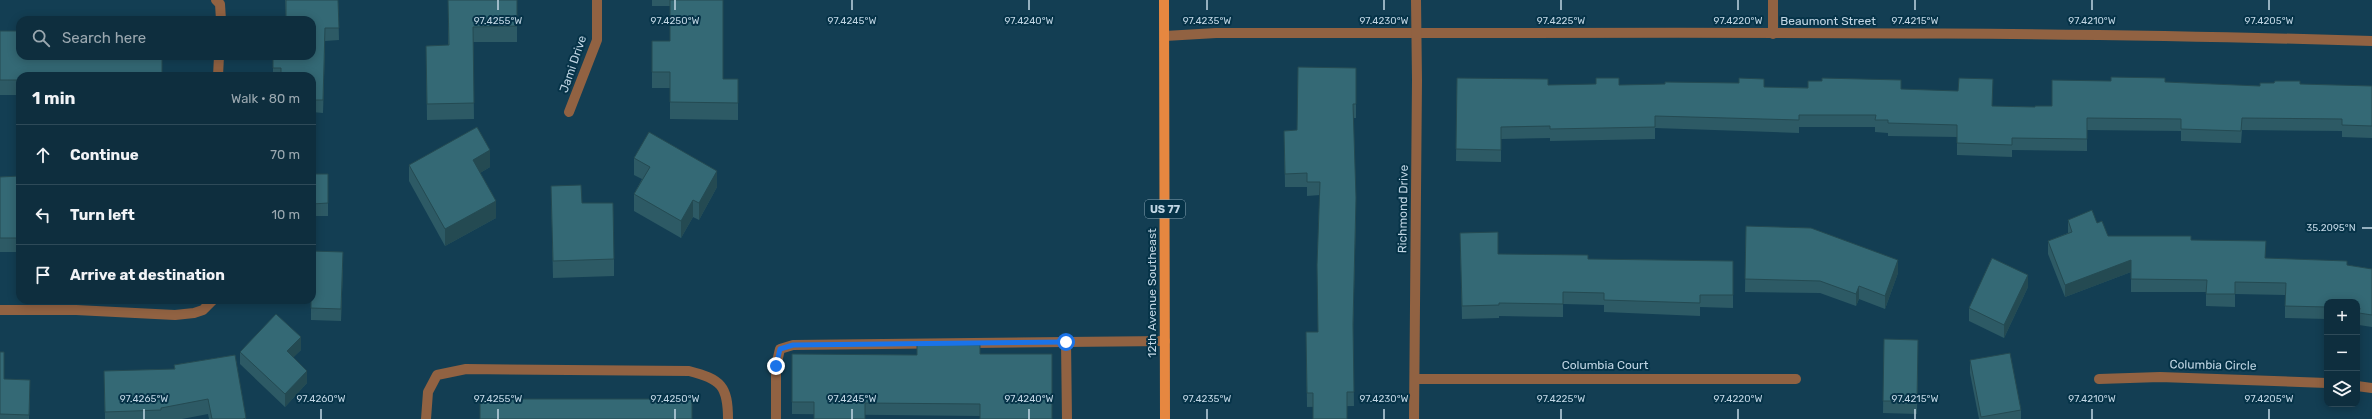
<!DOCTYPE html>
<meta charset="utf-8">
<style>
body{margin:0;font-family:Rubik,sans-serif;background:#1c3a49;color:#f1f3f6}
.controls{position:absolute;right:12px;bottom:12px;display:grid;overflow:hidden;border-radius:8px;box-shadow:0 2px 10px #0003}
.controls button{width:36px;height:36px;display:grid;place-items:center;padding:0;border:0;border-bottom:1px solid #2e4a58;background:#0e2e3e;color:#f1f3f6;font:20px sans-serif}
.stop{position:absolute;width:12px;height:12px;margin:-9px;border:3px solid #1a73e8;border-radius:50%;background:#fff}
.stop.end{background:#1a73e8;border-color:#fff;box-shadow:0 1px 4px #0008}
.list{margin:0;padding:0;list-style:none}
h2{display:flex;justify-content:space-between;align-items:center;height:52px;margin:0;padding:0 16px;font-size:17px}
h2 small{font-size:13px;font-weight:400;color:#9ba8b0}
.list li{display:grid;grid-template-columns:26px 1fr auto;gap:12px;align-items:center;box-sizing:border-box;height:60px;padding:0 16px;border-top:1px solid #2e4a58}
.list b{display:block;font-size:15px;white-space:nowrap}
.list em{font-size:13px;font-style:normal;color:#9ba8b0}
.icon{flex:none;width:22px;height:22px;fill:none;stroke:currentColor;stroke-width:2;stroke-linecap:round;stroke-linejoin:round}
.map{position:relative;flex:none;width:2372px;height:419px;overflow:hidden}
.search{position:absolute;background:#0e2e3e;box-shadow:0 2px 10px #0003;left:16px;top:16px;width:300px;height:44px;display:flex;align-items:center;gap:10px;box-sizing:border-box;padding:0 14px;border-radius:12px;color:#9ba8b0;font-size:15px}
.panel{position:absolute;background:#0e2e3e;box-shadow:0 2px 10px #0003;left:16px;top:72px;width:300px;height:232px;border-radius:12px}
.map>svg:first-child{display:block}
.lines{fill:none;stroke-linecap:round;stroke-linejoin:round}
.minor{stroke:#916242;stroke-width:10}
.major{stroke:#e68740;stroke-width:10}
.wall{fill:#2d5a65}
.shaded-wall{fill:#244a52}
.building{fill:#346975;stroke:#244a52}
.route{stroke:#1a73e8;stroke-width:5}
.ticks{fill:none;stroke:#c1d6e4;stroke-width:1.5}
.labels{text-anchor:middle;stroke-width:4;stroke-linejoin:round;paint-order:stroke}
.shield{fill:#063348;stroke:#89a5b5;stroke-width:1}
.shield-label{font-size:11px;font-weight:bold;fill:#c1d6e4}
.street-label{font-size:12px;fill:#c1d6e4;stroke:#063348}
.ticks-label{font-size:10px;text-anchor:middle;fill:#c1d6e4;stroke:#063348;stroke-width:4;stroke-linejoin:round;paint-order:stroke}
</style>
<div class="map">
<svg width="2372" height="419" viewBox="0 0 2372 419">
<rect width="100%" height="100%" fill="#133e53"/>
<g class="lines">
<g class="minor">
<path d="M 216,0 L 220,4 L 221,20"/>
<path d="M 1773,0 L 1773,34"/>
<path d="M 1165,36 L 1216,33 C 1601,34 1987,29 2372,41"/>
<path d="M 218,76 L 219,56"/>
<path d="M 569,112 L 597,40 L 597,0"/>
<path d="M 0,310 L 76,310 L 175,315 L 194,313 L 203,310 L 213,300"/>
<path d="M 1066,342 L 1067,419"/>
<path d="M 1415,379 L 1796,379"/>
<path d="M 2099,379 L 2160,377 L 2327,383"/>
<path d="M 2357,386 L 2372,388"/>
<path d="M 426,419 L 428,392 L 437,375 L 466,369 L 689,371 C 721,379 728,386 728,419"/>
<path d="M 776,419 L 776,366 L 780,349 L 793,345 L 1165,341"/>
<path d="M 1414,419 L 1417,80 L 1416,0"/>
</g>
<path class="major" d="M 1164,0 L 1165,419"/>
</g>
<g class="wall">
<path d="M 285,0 L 338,0 L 339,40 L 325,41 L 323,113 L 312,112 L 312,76 L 273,76 L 273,56 L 312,56 L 312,20 L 286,20 Z"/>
<path d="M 448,0 L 517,0 L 517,42 L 473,42 L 474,119 L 427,120 L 426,46 L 448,45 Z"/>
<path d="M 652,0 L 723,0 L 723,79 L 738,79 L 738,120 L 670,119 L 670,88 L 652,88 L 652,41 L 670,41 L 670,6 L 652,6 Z"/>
<path d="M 0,31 L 20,76 L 20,95 L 0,95 Z"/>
<path d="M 1356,68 L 1356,118 L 1353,118 L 1356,211 L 1353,332 L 1354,406 L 1307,407 L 1306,332 L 1318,332 L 1320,195 L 1307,196 L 1307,187 L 1285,187 L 1284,131 L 1297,130 Z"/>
<path d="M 1457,78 L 1548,85 L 1619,85 L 1901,89 L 1992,106 L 2035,107 L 2052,106 L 2165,82 L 2260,86 L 2300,84 L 2372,86 L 2372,138 L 2342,137 L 2342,131 L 2242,130 L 2241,143 L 2181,141 L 2181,131 L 2087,130 L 2087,151 L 2012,150 L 2012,157 L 1957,155 L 1957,137 L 1888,136 L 1888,133 L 1875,132 L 1875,127 L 1799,127 L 1799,133 L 1655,128 L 1655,139 L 1550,141 L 1550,138 L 1501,139 L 1501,162 L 1456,161 Z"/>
<path d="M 634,158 L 717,187 L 699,220 L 693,217 L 681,238 L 634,211 L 634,194 L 642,179 L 634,175 Z"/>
<path d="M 409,165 L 490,167 L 480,173 L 496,218 L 445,246 L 409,181 Z"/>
<rect x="312" y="174" width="16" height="42"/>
<path d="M 20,176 L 20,252 L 0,252 L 0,177 Z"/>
<path d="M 551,186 L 582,203 L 614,259 L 614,276 L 553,278 Z"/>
<path d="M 2068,220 L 2097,223 L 2108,236 L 2191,240 L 2266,258 L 2347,265 L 2372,269 L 2372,327 L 2359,325 L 2359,320 L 2357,320 L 2357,302 L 2327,302 L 2327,319 L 2285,318 L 2285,295 L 2235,294 L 2235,307 L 2206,306 L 2206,292 L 2131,292 L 2131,272 L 2065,297 L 2048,254 L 2048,241 L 2068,233 Z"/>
<path d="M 1746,226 L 1898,273 L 1885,309 L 1859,299 L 1856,306 L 1820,293 L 1745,292 Z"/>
<path d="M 1460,233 L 1498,254 L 1588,259 L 1733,261 L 1733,308 L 1700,307 L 1700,316 L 1604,312 L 1604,305 L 1563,304 L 1563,317 L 1499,316 L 1499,318 L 1462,319 Z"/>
<path d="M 343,265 L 341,321 L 311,320 L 311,300 Z"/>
<path d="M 2028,287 L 2004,338 L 1969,321 L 1969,308 Z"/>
<path d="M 1884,339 L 1918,340 L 1917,414 L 1883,413 Z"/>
<path d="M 980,345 L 980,416 L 792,414 L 792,354 L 917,355 Z"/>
<path d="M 301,350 L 293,357 L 307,383 L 285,407 L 240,364 L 240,352 Z"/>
<path d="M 0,352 L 4,379 L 30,380 L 29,419 L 0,419 Z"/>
<path d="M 235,355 L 246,419 L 209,419 L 208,414 L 182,419 L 105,419 L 104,371 L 174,369 L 174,365 Z"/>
<path d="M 1970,360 L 2021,410 L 2021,419 L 1979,419 L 1970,373 Z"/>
</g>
<g class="shaded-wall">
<path d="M 325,28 L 325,41 L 323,113 L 323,100 Z"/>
<path d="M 490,150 L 490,167 L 473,177 L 473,160 Z"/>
<path d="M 717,171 L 717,187 L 699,220 L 699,203 Z"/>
<path d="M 1356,198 L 1356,211 L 1353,338 L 1353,324 Z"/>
<path d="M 693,200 L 693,217 L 681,238 L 681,221 Z"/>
<path d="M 496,201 L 496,218 L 445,246 L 445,229 Z"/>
<path d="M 343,252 L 343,265 L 341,321 L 341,309 Z"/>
<path d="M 1898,260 L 1898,273 L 1885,309 L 1885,296 Z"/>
<path d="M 2131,260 L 2131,272 L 2065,297 L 2065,285 Z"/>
<path d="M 2028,275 L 2028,287 L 2004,338 L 2004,325 Z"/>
<path d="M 1859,286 L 1859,299 L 1856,306 L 1856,294 Z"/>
<path d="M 301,337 L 301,350 L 287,364 L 287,351 Z"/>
<path d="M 307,371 L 307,383 L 285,407 L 285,394 Z"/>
</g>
<g class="building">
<path d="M 286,0 L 338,0 L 339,28 L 325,28 L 323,100 L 312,100 L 312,76 L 281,76 L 281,68 L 273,68 L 273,56 L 312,56 L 312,20 L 286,20 Z"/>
<path d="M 448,0 L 517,0 L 517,26 L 473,27 L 474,103 L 427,104 L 426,46 L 449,45 Z"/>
<path d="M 670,0 L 723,0 L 723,79 L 738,79 L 738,103 L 670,102 L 670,72 L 652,72 L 652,41 L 670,41 Z"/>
<path d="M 0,31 L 20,31 L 20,56 L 162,56 L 162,76 L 20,76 L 20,80 L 0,80 Z"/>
<path d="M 1298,67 L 1356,68 L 1356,104 L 1353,104 L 1356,198 L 1353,324 L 1354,392 L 1347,392 L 1347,419 L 1313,419 L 1313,393 L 1307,393 L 1306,332 L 1318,332 L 1317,265 L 1320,182 L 1307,182 L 1307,173 L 1285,174 L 1284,131 L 1297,130 Z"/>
<path d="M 2111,77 L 2165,78 L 2165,82 L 2260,86 L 2260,83 L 2274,83 L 2275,81 L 2300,81 L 2300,84 L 2372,86 L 2372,126 L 2342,125 L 2342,119 L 2242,118 L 2241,131 L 2181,129 L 2181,119 L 2087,118 L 2087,139 L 2012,138 L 2012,145 L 1957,143 L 1957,125 L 1888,123 L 1888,120 L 1875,120 L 1876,115 L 1799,115 L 1799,120 L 1655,116 L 1655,127 L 1550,129 L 1550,126 L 1501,127 L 1501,150 L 1456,149 L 1457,78 L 1548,79 L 1548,85 L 1596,84 L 1596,78 L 1619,78 L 1619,85 L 1665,84 L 1665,82 L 1739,83 L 1739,78 L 1764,79 L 1764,87 L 1808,88 L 1808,81 L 1822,81 L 1822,78 L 1901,80 L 1901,89 L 1958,91 L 1959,78 L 1993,79 L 1992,106 L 2035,107 L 2035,106 L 2052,106 L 2052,80 L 2111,81 Z"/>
<path d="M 477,127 L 490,150 L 473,160 L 496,201 L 445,229 L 409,165 Z"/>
<path d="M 649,132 L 717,171 L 699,203 L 693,200 L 681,221 L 634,194 L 650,167 L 634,158 Z"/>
<path d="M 312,174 L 328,174 L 328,203 L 312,204 Z"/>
<path d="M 20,176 L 20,238 L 0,238 L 0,177 Z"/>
<path d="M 581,185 L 582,203 L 613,203 L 614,259 L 553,261 L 551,186 Z"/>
<path d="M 2092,210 L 2097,223 L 2102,221 L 2108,236 L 2191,236 L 2191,240 L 2266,241 L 2265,258 L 2347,261 L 2347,265 L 2372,269 L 2372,315 L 2359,313 L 2360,308 L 2357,308 L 2357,302 L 2327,302 L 2327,307 L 2285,306 L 2286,283 L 2235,282 L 2235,294 L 2206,294 L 2207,280 L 2131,279 L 2131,260 L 2065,285 L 2048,241 L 2072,232 L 2068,220 Z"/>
<path d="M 1746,226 L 1811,228 L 1898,260 L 1885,296 L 1859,286 L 1856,294 L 1820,281 L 1745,279 Z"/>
<path d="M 1498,232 L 1498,254 L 1588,255 L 1588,259 L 1733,261 L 1733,295 L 1700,295 L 1700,303 L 1604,300 L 1604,293 L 1563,292 L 1563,304 L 1499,303 L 1499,305 L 1462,306 L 1460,233 Z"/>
<path d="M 312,251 L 343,252 L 341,309 L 311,308 L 311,300 L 312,300 Z"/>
<path d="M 1992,258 L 2028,275 L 2004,325 L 1969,308 Z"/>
<path d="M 276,314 L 301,337 L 287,351 L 307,371 L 285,394 L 240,352 Z"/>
<path d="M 1884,339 L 1918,340 L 1917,401 L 1883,401 Z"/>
<path d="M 917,344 L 980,345 L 980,354 L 1052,354 L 1052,419 L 980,419 L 980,404 L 865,403 L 865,419 L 814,419 L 814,402 L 792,402 L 792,354 L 917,355 Z"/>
<path d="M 0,352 L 4,352 L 4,379 L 30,380 L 29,415 L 0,414 Z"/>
<path d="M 2010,353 L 2021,410 L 1981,417 L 1970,360 Z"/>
<path d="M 235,355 L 246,418 L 243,419 L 212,419 L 208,399 L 161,408 L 161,410 L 105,412 L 104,371 L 175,369 L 174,365 Z"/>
<rect x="480" y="399" width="212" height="20"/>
</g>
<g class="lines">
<path class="route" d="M 776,366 L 780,349 L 793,345 L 1066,342"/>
</g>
<path class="ticks" d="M 498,0 L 498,10M 675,0 L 675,10M 852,0 L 852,10M 1029,0 L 1029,10M 1207,0 L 1207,10M 1384,0 L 1384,10M 1561,0 L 1561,10M 1738,0 L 1738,10M 1915,0 L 1915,10M 2092,0 L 2092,10M 2269,0 L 2269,10M 2362,228 L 2372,228M 144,409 L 144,419M 321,409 L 321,419M 498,409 L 498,419M 675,409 L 675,419M 852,409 L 852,419M 1029,409 L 1029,419M 1207,409 L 1207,419M 1384,409 L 1384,419M 1561,409 L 1561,419M 1738,409 L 1738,419M 1915,409 L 1915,419M 2092,409 L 2092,419M 2269,409 L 2269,419"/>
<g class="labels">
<rect class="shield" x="1145" y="200" width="40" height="18" rx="3"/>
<g class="shield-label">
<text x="1165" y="213">US 77</text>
</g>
<g class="street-label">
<text x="1828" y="25">Beaumont Street</text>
<text transform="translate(573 64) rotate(-71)" y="4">Jami Drive</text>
<text transform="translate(1403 209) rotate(-89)" y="4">Richmond Drive</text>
<text transform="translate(1152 293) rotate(-90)" y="4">12th Avenue Southeast</text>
<text x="1605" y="369">Columbia Court</text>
<text transform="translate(2213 365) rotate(1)" y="4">Columbia Circle</text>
</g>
</g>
<g class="ticks-label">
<text x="498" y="24">97.4255°W</text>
<text x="675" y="24">97.4250°W</text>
<text x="852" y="24">97.4245°W</text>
<text x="1029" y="24">97.4240°W</text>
<text x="1207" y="24">97.4235°W</text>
<text x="1384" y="24">97.4230°W</text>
<text x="1561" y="24">97.4225°W</text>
<text x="1738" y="24">97.4220°W</text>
<text x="1915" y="24">97.4215°W</text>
<text x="2092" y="24">97.4210°W</text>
<text x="2269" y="24">97.4205°W</text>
<text x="2331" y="231">35.2095°N</text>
<text x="144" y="402">97.4265°W</text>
<text x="321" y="402">97.4260°W</text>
<text x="498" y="402">97.4255°W</text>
<text x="675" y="402">97.4250°W</text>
<text x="852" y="402">97.4245°W</text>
<text x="1029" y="402">97.4240°W</text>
<text x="1207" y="402">97.4235°W</text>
<text x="1384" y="402">97.4230°W</text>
<text x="1561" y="402">97.4225°W</text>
<text x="1738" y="402">97.4220°W</text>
<text x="1915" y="402">97.4215°W</text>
<text x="2092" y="402">97.4210°W</text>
<text x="2269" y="402">97.4205°W</text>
</g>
</svg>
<div class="controls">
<button>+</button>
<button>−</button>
<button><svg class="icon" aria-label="layers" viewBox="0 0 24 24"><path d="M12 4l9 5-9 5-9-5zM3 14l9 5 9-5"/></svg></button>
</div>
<div class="stop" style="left:1066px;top:342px"></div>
<div class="stop end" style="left:776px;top:366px"></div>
<div class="search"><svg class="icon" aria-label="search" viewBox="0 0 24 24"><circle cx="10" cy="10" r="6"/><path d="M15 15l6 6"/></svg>Search here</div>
<section class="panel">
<h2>1 min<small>Walk · 80 m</small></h2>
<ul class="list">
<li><svg class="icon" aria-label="ahead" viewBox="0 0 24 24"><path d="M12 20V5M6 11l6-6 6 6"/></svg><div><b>Continue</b></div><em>70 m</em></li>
<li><svg class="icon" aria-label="left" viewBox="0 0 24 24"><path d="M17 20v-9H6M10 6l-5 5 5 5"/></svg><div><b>Turn left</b></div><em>10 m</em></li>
<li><svg class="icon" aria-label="arrive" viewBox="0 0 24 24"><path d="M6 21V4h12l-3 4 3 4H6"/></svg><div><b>Arrive at destination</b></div></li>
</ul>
</section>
</div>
